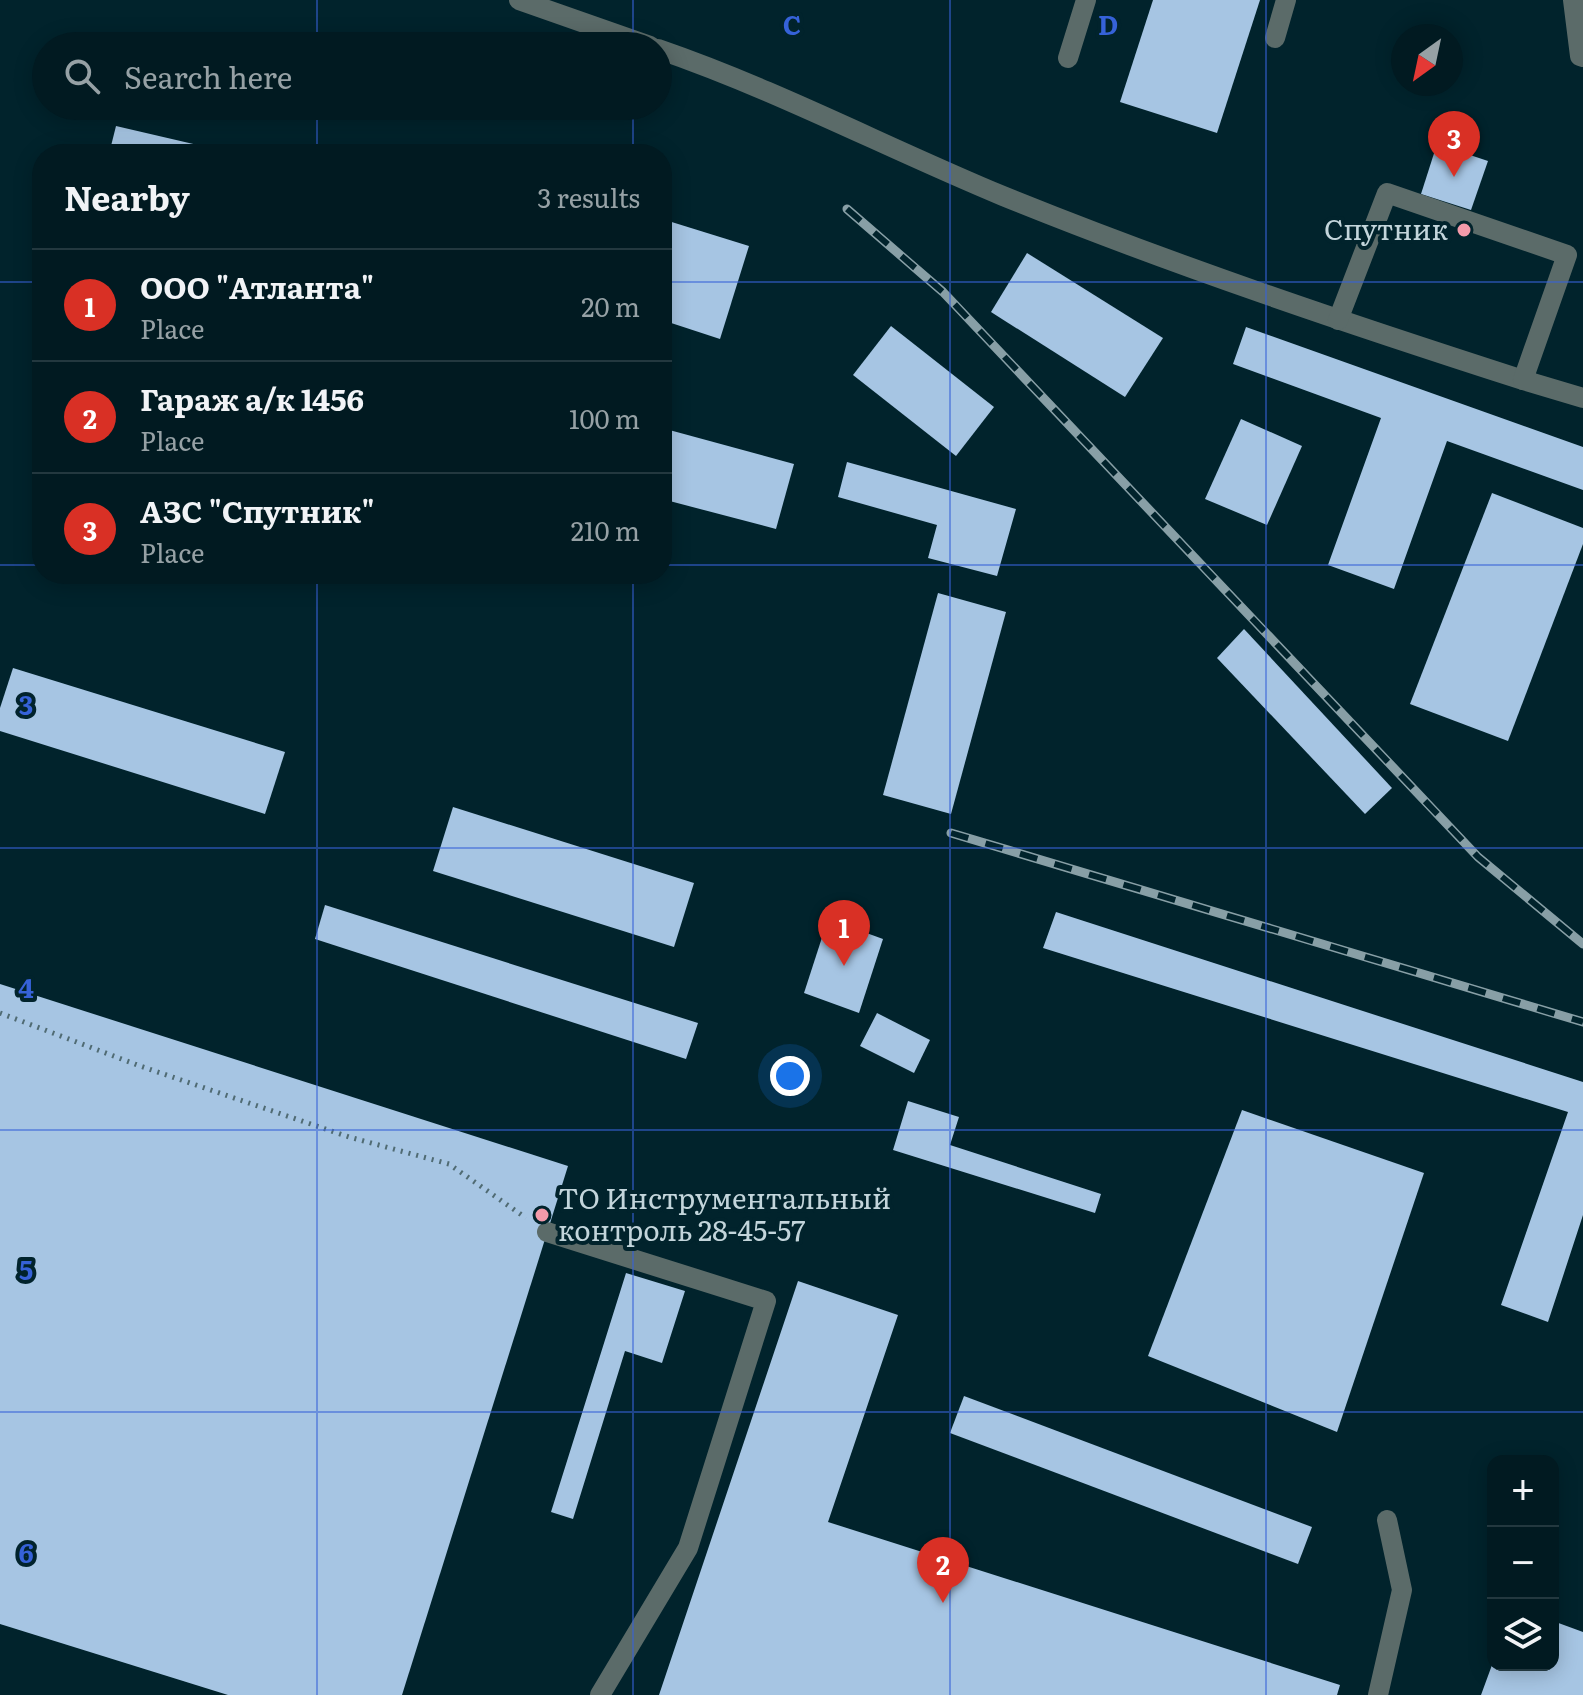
<!DOCTYPE html>
<meta charset="utf-8">
<style>
body{margin:0;font-family:Literata,serif;background:#0b232a;color:#f1f3f6}
.controls{position:absolute;right:24px;bottom:24px;display:grid;overflow:hidden;border-radius:16px;box-shadow:0 4px 20px #0003}
.controls button{width:72px;height:72px;display:grid;place-items:center;padding:0;border:0;border-bottom:2px solid #23383f;background:#011a21;color:#f1f3f6;font:40px sans-serif}
.compass{position:absolute;left:1391px;top:24px;width:72px;height:72px;border-radius:50%;background:#011a21;box-shadow:0 4px 20px #0003;rotate:213deg}
.you{position:absolute;left:790px;top:1076px;width:28px;height:28px;margin:-20px;border:6px solid #fff;border-radius:50%;background:#1a73e8;box-shadow:0 0 0 12px #1a73e833}
.badge{display:grid;place-items:center;width:52px;height:52px;border-radius:50%;background:#d93025;color:#fff;font-size:26px;font-weight:700}
.pin{position:absolute;translate:-50% -66px;filter:drop-shadow(0 2px 4px #0008)}
.pin::after{content:'';position:absolute;top:42px;width:28px;height:24px;background:inherit;clip-path:polygon(0 0,100% 0,50% 100%)}
.list{margin:0;padding:0;list-style:none}
h2{display:flex;justify-content:space-between;align-items:center;height:104px;margin:0;padding:0 32px;font-size:34px}
h2 small{font-size:26px;font-weight:400;color:#96a1a5}
.list li{display:grid;grid-template-columns:52px 1fr auto;gap:24px;align-items:center;box-sizing:border-box;height:112px;padding:0 32px;border-top:2px solid #23383f}
.list b{display:block;font-size:30px;white-space:nowrap}
.list p{margin:0;font-size:26px;white-space:nowrap;color:#96a1a5}
.list em{font-size:26px;font-style:normal;color:#96a1a5}
.icon{flex:none;width:44px;height:44px;fill:none;stroke:currentColor;stroke-width:2;stroke-linecap:round;stroke-linejoin:round}
.map{position:relative;flex:none;width:1583px;height:1695px;overflow:hidden}
.search{position:absolute;background:#011a21;box-shadow:0 4px 20px #0003;left:32px;top:32px;width:640px;height:88px;display:flex;align-items:center;gap:20px;box-sizing:border-box;padding:0 28px;border-radius:44px;color:#96a1a5;font-size:30px}
.panel{position:absolute;background:#011a21;box-shadow:0 4px 20px #0003;left:32px;top:144px;width:640px;height:440px;border-radius:32px}
.map>svg:first-child{display:block}
.building{fill:#a6c5e3}
.lines{fill:none;stroke-linecap:round;stroke-linejoin:round}
.path{stroke:#506b73;stroke-width:5;stroke-dasharray:2 6;stroke-linecap:butt}
.minor{stroke:#5b6b69;stroke-width:20}
.rail-casing{stroke:#889fa6;stroke-width:9}
.rail{stroke:#01232c;stroke-width:6;stroke-dasharray:18;stroke-linecap:butt}
.grid{fill:none;stroke:#3662d8;stroke-width:2;stroke-opacity:0.55}
.poi-dot{fill:#f39aaa;stroke:#01232c;stroke-width:3}
.labels{text-anchor:middle;stroke-width:8;stroke-linejoin:round;paint-order:stroke}
.poi-label{font-size:28px;fill:#c3d5db;stroke:#01232c;text-anchor:end}
.grid-label{font-size:26px;text-anchor:middle;font-weight:bold;fill:#3662d8;stroke:#01232c;stroke-width:8;stroke-linejoin:round;paint-order:stroke}
</style>
<div class="map">
<svg width="1583" height="1695" viewBox="0 0 1583 1695">
<rect width="100%" height="100%" fill="#01232c"/>
<g class="building">
<path d="M 1153,0 L 1260,0 L 1217,133 L 1120,102 Z"/>
<path d="M 116,126 L 232,153 L 232,154 L 109,154 Z"/>
<path d="M 1437,144 L 1488,161 L 1471,210 L 1421,194 Z"/>
<path d="M 662,219 L 749,246 L 720,339 L 662,320 Z"/>
<path d="M 1027,253 L 1163,338 L 1125,397 L 991,312 Z"/>
<path d="M 41,260 L 42,260 L 42,294 L 33,291 Z"/>
<path d="M 891,326 L 994,407 L 956,456 L 853,375 Z"/>
<path d="M 1246,327 L 1583,447 L 1583,490 L 1447,441 L 1394,589 L 1328,565 L 1381,418 L 1233,364 Z"/>
<path d="M 1241,419 L 1302,446 L 1267,525 L 1205,499 Z"/>
<path d="M 662,428 L 794,464 L 776,529 L 662,499 Z"/>
<path d="M 847,462 L 1016,509 L 997,576 L 928,558 L 937,525 L 838,497 Z"/>
<path d="M 1492,493 L 1583,528 L 1583,544 L 1508,741 L 1410,704 Z"/>
<path d="M 938,593 L 1006,612 L 951,814 L 883,795 Z"/>
<path d="M 1244,629 L 1392,788 L 1365,814 L 1217,658 Z"/>
<path d="M 13,668 L 285,752 L 265,814 L 0,731 L 0,708 Z"/>
<path d="M 453,807 L 694,883 L 674,947 L 433,871 Z"/>
<path d="M 325,905 L 698,1023 L 686,1059 L 315,939 Z"/>
<path d="M 1056,912 L 1583,1082 L 1583,1215 L 1548,1322 L 1501,1305 L 1568,1112 L 1043,948 Z"/>
<path d="M 828,919 L 883,939 L 859,1013 L 804,993 Z"/>
<path d="M 0,984 L 568,1166 L 402,1695 L 228,1695 L 0,1624 Z"/>
<path d="M 877,1013 L 930,1040 L 914,1073 L 860,1046 Z"/>
<path d="M 908,1101 L 959,1117 L 950,1145 L 1101,1194 L 1095,1213 L 893,1150 Z"/>
<path d="M 1242,1110 L 1424,1173 L 1337,1432 L 1148,1356 Z"/>
<path d="M 626,1273 L 685,1291 L 662,1363 L 625,1351 L 573,1519 L 551,1512 Z"/>
<path d="M 798,1281 L 898,1315 L 828,1522 L 1340,1685 L 1337,1695 L 659,1695 Z"/>
<path d="M 964,1396 L 1312,1527 L 1298,1564 L 950,1433 Z"/>
<path d="M 1553,1621 L 1583,1632 L 1583,1695 L 1481,1695 L 1492,1665 L 1553,1665 Z"/>
</g>
<g class="lines">
<path class="path" d="M 0,1013 L 140,1066 L 349,1137 L 449,1164 L 526,1218"/>
<g class="minor">
<path d="M 519,0 L 650,46"/>
<path d="M 1573,0 L 1580,56 L 1583,57"/>
<path d="M 1275,38 L 1286,0"/>
<path d="M 658,49 C 777,90 887,148 1003,196 C 1173,265 1349,324 1523,380"/>
<path d="M 1068,58 L 1086,0"/>
<path d="M 1338,320 L 1387,193 L 1567,255 L 1523,380 L 1583,398"/>
<path d="M 547,1232 L 766,1301 L 688,1548 L 600,1695"/>
<path d="M 1378,1695 L 1402,1590 L 1387,1520"/>
</g>
<defs>
<g id="rail">
<path d="M 847,209 L 943,292 L 1478,857 L 1583,944"/>
<path d="M 951,833 L 1583,1022"/>
</g>
</defs>
<use href="#rail" class="rail-casing"/>
<use href="#rail" class="rail"/>
</g>
<path class="grid" d="M 317,0 L 317,46M 633,0 L 633,46M 950,0 L 950,1695M 1266,0 L 1266,1695M 317,106 L 317,154M 633,106 L 633,154M 0,282 L 42,282M 662,282 L 1583,282M 0,565 L 42,565M 662,565 L 1583,565M 317,574 L 317,1695M 633,574 L 633,1695M 0,848 L 1583,848M 0,1130 L 1583,1130M 0,1412 L 1583,1412"/>
<g class="poi-dot">
<circle cx="1464" cy="230" r="8"/>
<circle cx="542" cy="1215" r="8"/>
</g>
<g class="labels">
<g class="poi-label">
<text x="1448" y="240">Спутник</text>
<text x="558" y="1209" text-anchor="start">ТО Инструментальный<tspan x="558" dy="32">контроль 28-45-57</tspan></text>
</g>
</g>
<g class="grid-label">
<text x="792" y="35">C</text>
<text x="1108" y="35">D</text>
<text x="26" y="715">3</text>
<text x="26" y="998">4</text>
<text x="26" y="1280">5</text>
<text x="26" y="1563">6</text>
</g>
</svg>
<div class="controls">
<button>+</button>
<button>−</button>
<button><svg class="icon" aria-label="layers" viewBox="0 0 24 24"><path d="M12 4l9 5-9 5-9-5zM3 14l9 5 9-5"/></svg></button>
</div>
<svg class="compass" viewBox="-18 -18 36 36"><path d="M0-13l5 13h-10z" fill="#e53935"/><path d="M0 13l5-13h-10z" fill="#96a1a5"/></svg>
<div class="you"></div>
<div class="pin badge" style="left:844px;top:966px">1</div>
<div class="pin badge" style="left:943px;top:1603px">2</div>
<div class="pin badge" style="left:1454px;top:177px">3</div>
<div class="search"><svg class="icon" aria-label="search" viewBox="0 0 24 24"><circle cx="10" cy="10" r="6"/><path d="M15 15l6 6"/></svg>Search here</div>
<section class="panel">
<h2>Nearby<small>3 results</small></h2>
<ul class="list">
<li><span class="badge">1</span><div><b>ООО &quot;Атланта&quot;</b><p>Place</p></div><em>20 m</em></li>
<li><span class="badge">2</span><div><b>Гараж а/к 1456</b><p>Place</p></div><em>100 m</em></li>
<li><span class="badge">3</span><div><b>АЗС &quot;Спутник&quot;</b><p>Place</p></div><em>210 m</em></li>
</ul>
</section>
</div>
